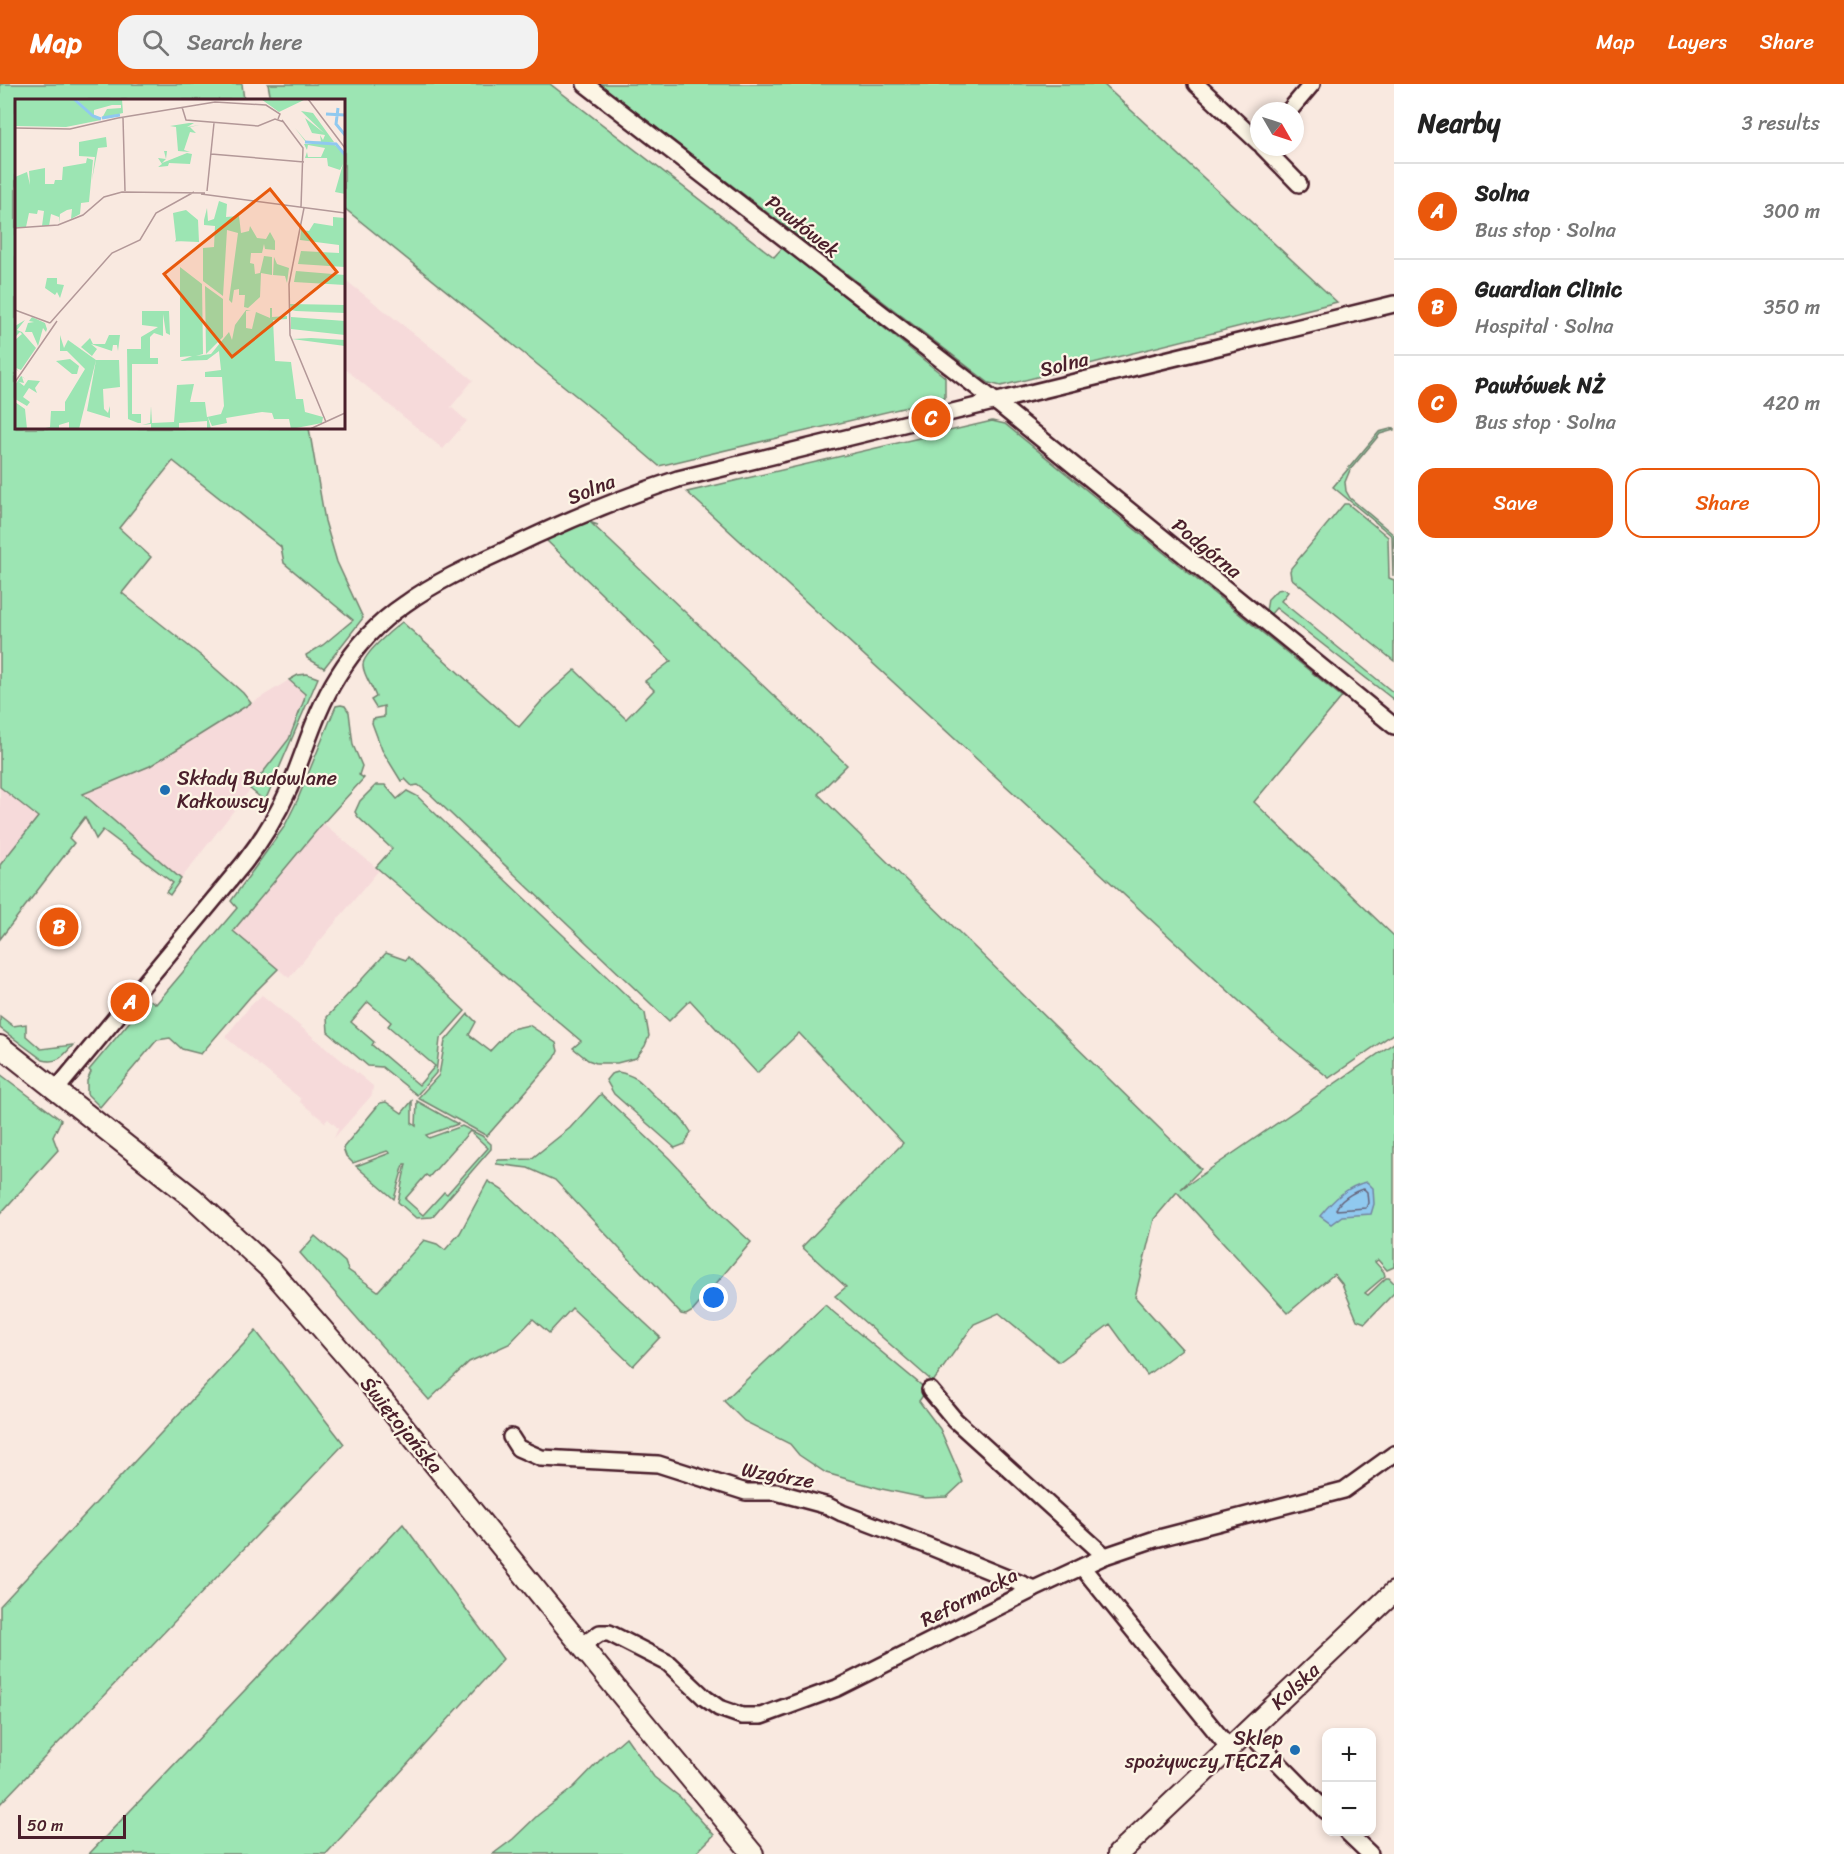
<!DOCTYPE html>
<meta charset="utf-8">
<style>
body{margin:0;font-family:Sriracha,sans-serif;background:#f2f2f2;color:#222}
.controls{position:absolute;right:18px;bottom:18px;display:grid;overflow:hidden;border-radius:12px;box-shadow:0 3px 9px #0003}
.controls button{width:54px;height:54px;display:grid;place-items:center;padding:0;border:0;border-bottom:2px solid #e0e0e0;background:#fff;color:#222;font:30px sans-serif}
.compass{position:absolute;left:1250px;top:18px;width:54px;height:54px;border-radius:50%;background:#fff;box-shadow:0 3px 9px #0003;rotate:129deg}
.scale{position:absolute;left:18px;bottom:15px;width:108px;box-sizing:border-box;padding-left:6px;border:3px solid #4a1f2b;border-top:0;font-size:16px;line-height:21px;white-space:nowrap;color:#4a1f2b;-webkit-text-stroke:4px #fcf5e5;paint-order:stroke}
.you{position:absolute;left:714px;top:1214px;width:21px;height:21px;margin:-15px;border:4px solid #fff;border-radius:50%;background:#1a73e8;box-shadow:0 0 0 9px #1a73e833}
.badge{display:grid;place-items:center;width:39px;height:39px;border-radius:50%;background:#ea580c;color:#fff;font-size:20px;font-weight:700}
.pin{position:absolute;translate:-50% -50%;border:3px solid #fff;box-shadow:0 2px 6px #0006}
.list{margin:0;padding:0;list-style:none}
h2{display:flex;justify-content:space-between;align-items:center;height:78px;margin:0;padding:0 24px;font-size:26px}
h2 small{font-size:20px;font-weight:400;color:#767676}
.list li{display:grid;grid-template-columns:39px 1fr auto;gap:18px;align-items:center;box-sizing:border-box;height:96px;padding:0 24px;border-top:2px solid #e0e0e0}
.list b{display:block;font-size:22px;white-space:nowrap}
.list p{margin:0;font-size:20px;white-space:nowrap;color:#767676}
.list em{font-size:20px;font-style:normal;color:#767676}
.actions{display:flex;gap:12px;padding:18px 24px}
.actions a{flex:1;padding:14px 0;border:2px solid #ea580c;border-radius:18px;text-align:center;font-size:21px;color:#ea580c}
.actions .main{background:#ea580c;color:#fff}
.icon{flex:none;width:33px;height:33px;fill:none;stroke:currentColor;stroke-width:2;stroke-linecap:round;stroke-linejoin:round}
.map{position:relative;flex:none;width:1394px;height:1770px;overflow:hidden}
header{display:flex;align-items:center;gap:36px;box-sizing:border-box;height:84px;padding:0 30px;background:#ea580c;color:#fff}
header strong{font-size:28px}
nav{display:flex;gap:33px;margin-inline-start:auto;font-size:21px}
.search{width:420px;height:54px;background:#f2f2f2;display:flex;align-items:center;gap:15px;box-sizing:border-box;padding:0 21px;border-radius:18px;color:#767676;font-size:22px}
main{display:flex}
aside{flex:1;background:#fff}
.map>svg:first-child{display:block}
.built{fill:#f6dada}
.green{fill:#9ce5b3;stroke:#73826f;stroke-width:1.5;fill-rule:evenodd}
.water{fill:#90c9ef;stroke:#7485a1;stroke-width:1.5}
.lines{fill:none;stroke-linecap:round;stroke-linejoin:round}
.shore{stroke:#666379;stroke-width:1.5}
.minor-casing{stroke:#4a1f2b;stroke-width:20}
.tertiary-casing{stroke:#4a1f2b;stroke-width:24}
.minor{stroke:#fcf5e5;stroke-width:15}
.tertiary{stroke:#fcf5e5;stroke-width:20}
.poi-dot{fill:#1f6fb2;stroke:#fcf5e5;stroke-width:2}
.labels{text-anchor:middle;stroke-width:4.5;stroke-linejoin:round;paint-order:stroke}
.street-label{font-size:20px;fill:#4a1f2b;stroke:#fcf5e5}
.poi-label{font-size:20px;fill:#4a1f2b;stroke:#fcf5e5;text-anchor:start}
.inset-river{fill:none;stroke:#90c9ef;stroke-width:3}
.inset-road{fill:none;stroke:#b39898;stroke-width:1.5}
.view{fill:#e8590c;fill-opacity:0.15;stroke:#e8590c;stroke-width:3}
.inset-edge{fill:none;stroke:#4a1f2b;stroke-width:3}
</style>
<header>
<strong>Map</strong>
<div class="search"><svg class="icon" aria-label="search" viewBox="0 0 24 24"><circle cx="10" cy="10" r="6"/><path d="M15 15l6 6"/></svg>Search here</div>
<nav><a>Map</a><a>Layers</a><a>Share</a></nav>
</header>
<main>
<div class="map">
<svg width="1394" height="1770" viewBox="0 0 1394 1770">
<rect width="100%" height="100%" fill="#f9e9e0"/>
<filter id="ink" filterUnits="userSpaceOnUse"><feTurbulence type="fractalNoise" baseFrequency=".0167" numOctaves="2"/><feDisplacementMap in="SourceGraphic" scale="12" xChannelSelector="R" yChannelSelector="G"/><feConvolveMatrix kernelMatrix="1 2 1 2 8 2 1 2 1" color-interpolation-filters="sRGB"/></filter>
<g filter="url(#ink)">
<g class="built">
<path d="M 344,195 L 473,296 L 451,323 L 467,337 L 443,365 L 344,284 Z"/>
<path d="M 289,596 L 305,610 L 289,655 L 181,795 L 83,711 L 150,682 Z"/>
<path d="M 0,703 L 39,733 L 0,781 Z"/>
<path d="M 323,739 L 379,786 L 289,894 L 233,848 Z"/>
<path d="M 262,911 L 373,1002 L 372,1011 L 334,1054 L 338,1045 L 335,1041 L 328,1035 L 325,1038 L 300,1018 L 301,1015 L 225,953 L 251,921 Z"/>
</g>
<g class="green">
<path d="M 0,0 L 242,0 L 244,16 L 16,16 L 16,344 L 309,344 L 325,437 L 337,478 L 363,534 L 324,584 L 307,574 L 306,571 L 323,561 L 353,536 L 284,479 L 281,463 L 173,377 L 119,444 L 151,473 L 122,509 L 200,571 L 243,609 L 251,619 L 150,682 L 83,710 L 181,795 L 170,811 L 166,808 L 173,799 L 103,746 L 96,755 L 85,733 L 69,754 L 74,759 L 0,855 L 0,781 L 38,733 L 0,703 Z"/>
<path d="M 268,0 L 550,0 L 774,173 L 783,163 L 945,293 L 945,314 L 659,382 L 596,328 L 344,124 L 344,16 L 271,16 Z"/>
<path d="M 600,0 L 1103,0 L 1337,218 L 1001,302 L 989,299 Z"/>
<path d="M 992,337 L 1005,340 L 1342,613 L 1254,718 L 1394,852 L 1394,949 L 1329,994 L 1276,951 L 687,408 Z"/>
<path d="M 1394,344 L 1394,346 L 1380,350 L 1350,386 L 1345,398 L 1346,407 L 1350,414 L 1394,451 L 1393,492 L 1392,452 L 1333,403 L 1379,348 Z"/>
<path d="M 1344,420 L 1348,420 L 1388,453 L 1389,494 L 1394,496 L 1394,577 L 1291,494 L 1290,487 L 1291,484 Z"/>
<path d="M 586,437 L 598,441 L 592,440 L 847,681 L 818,710 L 1201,1085 L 1181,1105 L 1394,959 L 1394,1183 L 1387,1186 L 1378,1176 L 1375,1178 L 1384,1188 L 1385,1192 L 1365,1209 L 1368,1211 L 1386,1194 L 1389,1194 L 1394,1199 L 1394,1209 L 1365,1239 L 1357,1236 L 1342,1200 L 1334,1190 L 1288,1229 L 1177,1108 L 1154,1135 L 1135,1213 L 1182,1265 L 1147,1291 L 1110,1240 L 1059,1278 L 999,1229 L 974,1240 L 933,1298 L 835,1212 L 846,1203 L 802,1163 L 903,1059 L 799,949 L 757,989 L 690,916 L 669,937 L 430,710 L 418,701 L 412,702 L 405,695 L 401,697 L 382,666 L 372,639 L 373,635 L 384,633 L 384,622 L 376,624 L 371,616 L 376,613 C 373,603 363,591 363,581 C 363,570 393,545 402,538 L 519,643 L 546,612 L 575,586 L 626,635 L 654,606 L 645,597 L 671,577 L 546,456 Z"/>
<path d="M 1284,505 L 1288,508 L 1281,517 L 1394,609 L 1394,616 L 1276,524 L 1269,532 L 1266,527 L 1268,515 L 1277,506 Z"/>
<path d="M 307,590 L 318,594 L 265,717 L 250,705 L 289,655 L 304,616 L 305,610 L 289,596 L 298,591 Z"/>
<path d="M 341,621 L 345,622 L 349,628 L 353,661 L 362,682 L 359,691 L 364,694 L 323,739 L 233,847 L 278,885 L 250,913 L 201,970 L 182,965 L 170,954 L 157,956 L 100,1023 L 87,1010 L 87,997 L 91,988 L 89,986 L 147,917 L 150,916 L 156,920 L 237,824 L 231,817 L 284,743 L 297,717 L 333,629 L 336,622 Z"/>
<path d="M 376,701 L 385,701 L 397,715 L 407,707 L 417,712 L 645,929 L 649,952 L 645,962 L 636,974 L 617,979 L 596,979 L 588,976 L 573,964 L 581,957 L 376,783 L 392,765 L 358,733 L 355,728 L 360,717 Z"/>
<path d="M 386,869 L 406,876 L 408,873 L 465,927 L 440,955 L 436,989 L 417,1011 L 382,983 L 368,982 L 328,948 L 327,933 ZM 368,918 L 391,938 L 388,942 L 435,982 L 419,1001 L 372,961 L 374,958 L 351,938 Z"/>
<path d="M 468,930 L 476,938 L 469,951 L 490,967 L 511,945 L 529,941 L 556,959 L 558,967 L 555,974 L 487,1052 L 418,1014 L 439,991 L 445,957 Z"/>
<path d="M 0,932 L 13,942 L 26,940 L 26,952 L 41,965 L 73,961 C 64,971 58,980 43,976 L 0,944 Z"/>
<path d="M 618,988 C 641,993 641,1000 657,1014 C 670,1025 682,1032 691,1048 L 685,1060 L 675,1064 L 614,1010 L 606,996 L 611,990 Z"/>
<path d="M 0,990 L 61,1036 L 53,1053 L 58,1066 L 0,1130 Z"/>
<path d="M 601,1010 L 669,1074 L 725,1134 L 751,1158 L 693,1227 L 686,1231 L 681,1230 L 555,1096 L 528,1084 L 496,1080 L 498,1076 L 531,1075 L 570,1044 Z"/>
<path d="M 412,1017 L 412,1039 L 416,1042 L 417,1017 L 458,1040 L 426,1051 L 429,1054 L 462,1042 L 482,1052 L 491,1060 L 491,1065 L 432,1133 L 416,1134 L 398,1118 L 406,1080 L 404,1080 L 394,1115 L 356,1082 L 390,1069 L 387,1067 L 353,1079 L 346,1072 L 343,1064 L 380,1019 L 386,1018 L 402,1029 ZM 470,1047 L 488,1064 L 447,1110 L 444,1108 L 423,1131 L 405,1115 L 426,1091 L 429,1093 Z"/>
<path d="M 488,1097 L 502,1106 L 660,1253 L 633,1282 L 572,1224 L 549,1249 L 533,1235 L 509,1260 L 469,1278 L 429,1316 L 300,1169 L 315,1152 L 345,1178 L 348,1186 L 378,1207 L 424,1156 L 437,1160 L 445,1166 L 460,1149 Z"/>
<path d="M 825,1221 L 927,1306 L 919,1317 L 940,1345 L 963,1398 L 947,1413 L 925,1414 L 882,1405 L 826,1389 L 799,1371 L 790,1360 L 744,1337 L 724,1317 Z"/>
<path d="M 256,1247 L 344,1360 L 0,1720 L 0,1522 Z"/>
<path d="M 403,1440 L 503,1575 L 326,1770 L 89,1770 Z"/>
<path d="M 626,1653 L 654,1693 L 680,1713 L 714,1751 L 695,1770 L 493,1770 L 513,1755 L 538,1731 L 574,1703 L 603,1673 Z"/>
</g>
<path class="water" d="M 1367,1098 L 1373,1104 L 1374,1120 L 1371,1130 L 1342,1132 L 1331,1140 L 1320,1132 C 1333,1116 1347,1102 1367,1098 Z"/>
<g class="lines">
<path class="shore" d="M 1364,1105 L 1367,1108 L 1368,1119 L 1366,1124 L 1336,1126 C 1338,1117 1354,1107 1364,1105 Z"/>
<defs>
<g id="minor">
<path d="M 585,0 L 996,318 L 1394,642"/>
<path d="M 1196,0 L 1259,59"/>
<path d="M 1289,27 L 1312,0"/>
<path d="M 1263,63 L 1299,100"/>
<path d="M 56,1006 L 244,779 C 262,756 277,732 289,705 C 305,668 315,628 337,593 C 354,565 378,538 405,520 C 434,499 468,483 501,468 C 558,440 617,415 678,395 L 1394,220"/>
<path d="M 930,1306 L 955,1336 L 1105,1472"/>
<path d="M 511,1353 L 518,1364 L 541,1374 L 658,1380 L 746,1408 L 776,1408 L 828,1422 L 842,1429 L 926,1461 L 1034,1505"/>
<path d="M 1082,1483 L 1229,1664"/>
<path d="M 581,1562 L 600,1549 L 609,1549 L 668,1579 L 705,1614 L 719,1624 L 742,1632 L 761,1632 L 837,1604 L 1034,1505 L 1105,1472 L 1155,1455 L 1344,1406 L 1394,1370"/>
<path d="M 1247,1647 L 1326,1727"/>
<path d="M 1347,1748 L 1370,1770"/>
</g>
<g id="tertiary">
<path d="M 0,962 L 194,1115 L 270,1185 L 363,1292 L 623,1613 L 753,1770"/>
<path d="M 1118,1770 L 1394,1508"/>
</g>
</defs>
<use href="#minor" class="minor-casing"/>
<use href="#tertiary" class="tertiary-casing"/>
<use href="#minor" class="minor"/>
<use href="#tertiary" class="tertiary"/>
</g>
</g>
<g class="poi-dot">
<circle cx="165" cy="706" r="6"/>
<circle cx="1295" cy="1666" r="6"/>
</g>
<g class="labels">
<g class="street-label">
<text transform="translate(803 142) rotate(38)" y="7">Pawłówek</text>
<text transform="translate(1064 280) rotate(-14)" y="7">Solna</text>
<text transform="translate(591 405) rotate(-22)" y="7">Solna</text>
<text transform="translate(1207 464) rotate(39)" y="7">Podgórna</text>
<text transform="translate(402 1341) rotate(51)" y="7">Świętojańska</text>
<text transform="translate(778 1391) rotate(10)" y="7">Wzgórze</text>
<text transform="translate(969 1513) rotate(-27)" y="7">Reformacka</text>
<text transform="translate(1295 1602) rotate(-43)" y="7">Kolska</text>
</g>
<g class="poi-label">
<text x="177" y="701">Składy Budowlane<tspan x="177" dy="23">Kałkowscy</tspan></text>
<text x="1283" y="1661" text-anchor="end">Sklep<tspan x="1283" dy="23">spożywczy TĘCZA</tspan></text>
</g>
</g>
<g transform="translate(15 15)">
<rect width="330" height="330" fill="#f9e9e0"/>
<path d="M 0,0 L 59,0 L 86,21 L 51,28 L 0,27 ZM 61,0 L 107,0 L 108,14 L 87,19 L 92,10 L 106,9 L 106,6 L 97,6 L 79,11 L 79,17 ZM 246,0 L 291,0 L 264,13 ZM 286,12 L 298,14 L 319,43 L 290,42 L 280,29 L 291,42 L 306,43 L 305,36 L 308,41 L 310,36 L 297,34 L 290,19 L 309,34 ZM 174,24 L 179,24 L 172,28 L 185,26 L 175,28 L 181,34 L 175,33 L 169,51 L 175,53 L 163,52 L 161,28 L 155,27 ZM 91,38 L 92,48 L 83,49 L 77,81 L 80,58 L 64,57 L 64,43 ZM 289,45 L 318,45 L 324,49 L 330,57 L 330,95 L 320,93 L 328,65 L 325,71 L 313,67 L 312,59 L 290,59 L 292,53 L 293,58 L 306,58 L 310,49 L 293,46 L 292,51 ZM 149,52 L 152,52 L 151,60 L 147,64 L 172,54 L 177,55 L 175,65 L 154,64 L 153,67 L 143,68 L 147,65 L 143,59 L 151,60 ZM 72,59 L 78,61 L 74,103 L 66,104 L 65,115 L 56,120 L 57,110 L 52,111 L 45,115 L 44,124 L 44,118 L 36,115 L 34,127 L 27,127 L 29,112 L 23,111 L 22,115 L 14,114 L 11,128 L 0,128 L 0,78 L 12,73 L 15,86 L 14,72 L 30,69 L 30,85 L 39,85 L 40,81 L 47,81 L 48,68 L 71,64 ZM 204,102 L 212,105 L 211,118 L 224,117 L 226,134 L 234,132 L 235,127 L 242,139 L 251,140 L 255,133 L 260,142 L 260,151 L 250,150 L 249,145 L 247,154 L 236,154 L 235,164 L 239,165 L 240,175 L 245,174 L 249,157 L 257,158 L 257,176 L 246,174 L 245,198 L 233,209 L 229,208 L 230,196 L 224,196 L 224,190 L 219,191 L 217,204 L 214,201 L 223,134 L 212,131 L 208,197 L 188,182 L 188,149 L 199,148 L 200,127 L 189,126 L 189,121 L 192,109 L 193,122 L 199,120 ZM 171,111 L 183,121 L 184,143 L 160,142 L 155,147 L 161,141 L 158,114 ZM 318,118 L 330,119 L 330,168 L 283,165 L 286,152 L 324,154 L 324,146 L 285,141 L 286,131 L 294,132 L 299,124 L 318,127 ZM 259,158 L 262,165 L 274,169 L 272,184 L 270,177 L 258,176 ZM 165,168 L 187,185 L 188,255 L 181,257 L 196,255 L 214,233 L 217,241 L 220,226 L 231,211 L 236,212 L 231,212 L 231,229 L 237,230 L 241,213 L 255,219 L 255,209 L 257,209 L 257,218 L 272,217 L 272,208 L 272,220 L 258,221 L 260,262 L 276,263 L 281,300 L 288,300 L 290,313 L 308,318 L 307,324 L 276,330 L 274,320 L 259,320 L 257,314 L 247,313 L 211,319 L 212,324 L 197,327 L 193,318 L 196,330 L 192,329 L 192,322 L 164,324 L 164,330 L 136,330 L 136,325 L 127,326 L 135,324 L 136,307 L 137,324 L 159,323 L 162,286 L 179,285 L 175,303 L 190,303 L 192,318 L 206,315 L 209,307 L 207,278 L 190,278 L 190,273 L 206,271 L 204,252 L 192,261 L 165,262 L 177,257 L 165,258 ZM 281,172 L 330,176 L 330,186 L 279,183 ZM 32,179 L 42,179 L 42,185 L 49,186 L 45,199 L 42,193 L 40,196 L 30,189 ZM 190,187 L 208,200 L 208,238 L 191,255 ZM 275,205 L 330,206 L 330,214 L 281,212 L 276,211 ZM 127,212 L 154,212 L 155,236 L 151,234 L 148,215 L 148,237 L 139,234 L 135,238 L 135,259 L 143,259 L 143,265 L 117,265 L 117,315 L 126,315 L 126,324 L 123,324 L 113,320 L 112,250 L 126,250 L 126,258 L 126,238 L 143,228 L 127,226 ZM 17,218 L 30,224 L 32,230 L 31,233 L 28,229 L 23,247 L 17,233 L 10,233 L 13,224 L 19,223 L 14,222 ZM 276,218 L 330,222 L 330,236 L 276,230 ZM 10,221 L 2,231 L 7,233 L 21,249 L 6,271 L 1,269 L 4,273 L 0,269 L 0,241 L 7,235 L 5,233 L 0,238 L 0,227 ZM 45,236 L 49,249 L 53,241 L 81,261 L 104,261 L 105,288 L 88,290 L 89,310 L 93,314 L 95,307 L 95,319 L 72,312 L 81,261 L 64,330 L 54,330 L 54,323 L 44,326 L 44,330 L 26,330 L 35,328 L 36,312 L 50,312 L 50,303 L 70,270 L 52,252 L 45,252 ZM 94,236 L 105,236 L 103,252 L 102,246 L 98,246 L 97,252 L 76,245 L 82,250 L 77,257 L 66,248 L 75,239 L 78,245 L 90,245 ZM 296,239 L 330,241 L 330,247 L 277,240 ZM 55,260 L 64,267 L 62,275 L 57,275 L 41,262 ZM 6,277 L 11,280 L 7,278 L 9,284 L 4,283 L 9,287 L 13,281 L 25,282 L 20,289 L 22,294 L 14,289 L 8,298 L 15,303 L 12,307 L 0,300 L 0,286 ZM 0,303 L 10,310 L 12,330 L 0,330 Z" fill="#9ce5b3"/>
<path class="inset-river" d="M 59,0 L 78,17 L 86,20M 323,9 L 321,25 L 330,36M 311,15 L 330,16M 87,19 L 105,16M 290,43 L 321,45 L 330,56"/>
<path class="inset-road" d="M 293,0 L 330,49M 167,8 L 171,21 L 243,27 L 260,20 L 269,23M 103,19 L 200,3 L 251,6 L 265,15 L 263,20M 108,19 L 110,92M 267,21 L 288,49 L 286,108M 0,29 L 55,30 L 103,19M 196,55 L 289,63M 192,92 L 199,24M 186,95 L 330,114M 289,109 L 274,185 L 275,236 L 311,323M 0,129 L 43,126 L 68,116 L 89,98 L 107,93 L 190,94M 0,211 L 35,224M 35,224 L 97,154 L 125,141 L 141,114 L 179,93M 0,283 L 42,222M 295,330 L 330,314"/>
<path class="view" d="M 255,90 L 322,173 L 217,258 L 149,175 Z"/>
<rect width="330" height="330" class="inset-edge"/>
</g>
</svg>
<div class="controls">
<button>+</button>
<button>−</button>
</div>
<svg class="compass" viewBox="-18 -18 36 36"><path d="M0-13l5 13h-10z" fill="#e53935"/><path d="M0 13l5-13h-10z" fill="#767676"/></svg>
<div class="scale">50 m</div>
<div class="you"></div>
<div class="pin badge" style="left:130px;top:918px">A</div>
<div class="pin badge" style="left:59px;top:843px">B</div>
<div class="pin badge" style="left:931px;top:334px">C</div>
</div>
<aside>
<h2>Nearby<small>3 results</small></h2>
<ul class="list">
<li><span class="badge">A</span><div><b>Solna</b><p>Bus stop · Solna</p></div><em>300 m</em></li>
<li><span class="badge">B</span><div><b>Guardian Clinic</b><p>Hospital · Solna</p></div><em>350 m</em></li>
<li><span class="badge">C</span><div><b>Pawłówek NŻ</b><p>Bus stop · Solna</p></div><em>420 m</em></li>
</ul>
<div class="actions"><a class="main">Save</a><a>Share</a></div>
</aside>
</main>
